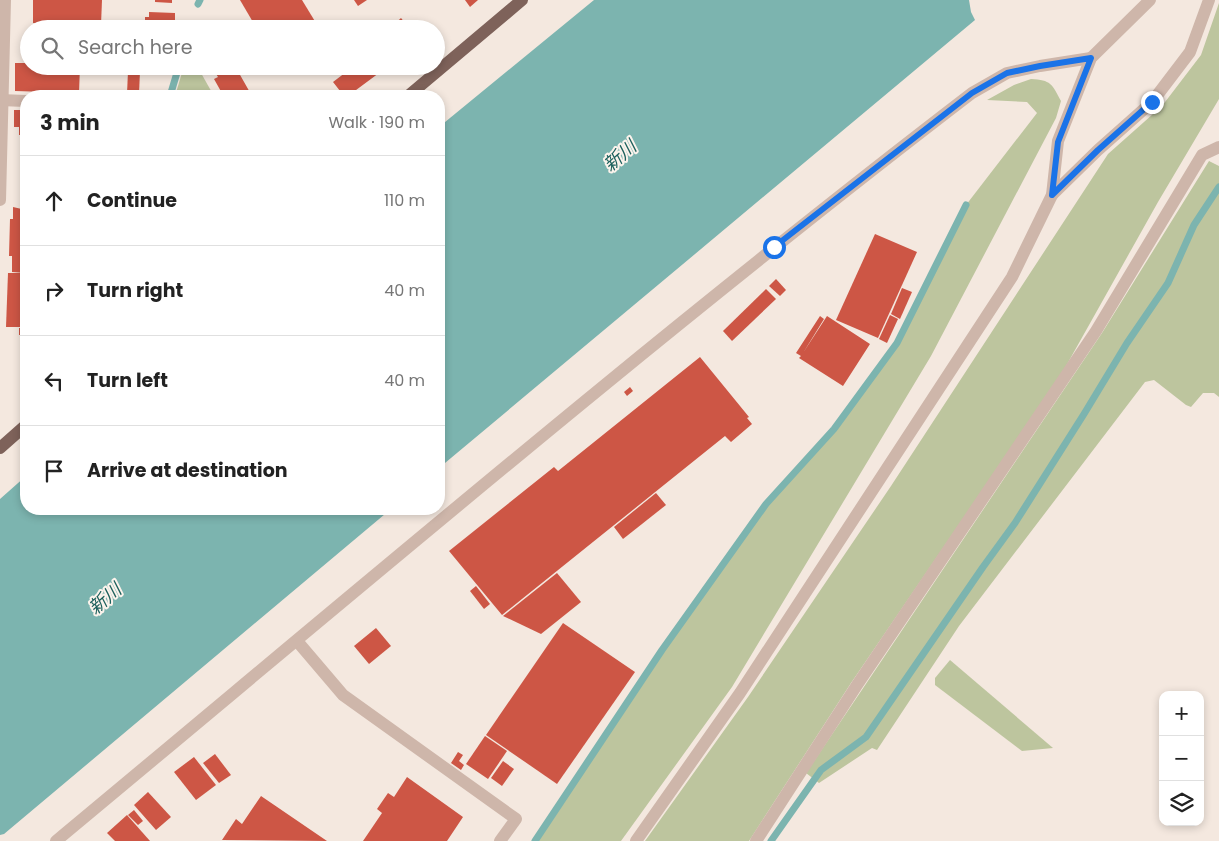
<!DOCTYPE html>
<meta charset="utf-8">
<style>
body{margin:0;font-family:Poppins,"Noto Sans JP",sans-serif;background:#f6f6f6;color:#222}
.controls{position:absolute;right:15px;bottom:15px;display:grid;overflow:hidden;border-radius:10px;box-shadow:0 2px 8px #0003}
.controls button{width:45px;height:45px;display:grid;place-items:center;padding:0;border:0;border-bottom:1px solid #e0e0e0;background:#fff;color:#222;font:25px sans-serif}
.stop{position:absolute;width:15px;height:15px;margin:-11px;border:4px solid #1a73e8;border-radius:50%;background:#fff}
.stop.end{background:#1a73e8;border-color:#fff;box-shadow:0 1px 5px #0008}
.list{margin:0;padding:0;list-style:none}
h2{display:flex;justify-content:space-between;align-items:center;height:65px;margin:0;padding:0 20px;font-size:21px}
h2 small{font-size:16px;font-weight:400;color:#767676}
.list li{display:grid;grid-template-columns:32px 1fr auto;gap:15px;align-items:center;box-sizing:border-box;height:90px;padding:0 20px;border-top:1px solid #e0e0e0}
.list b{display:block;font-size:19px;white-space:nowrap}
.list em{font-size:16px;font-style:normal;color:#767676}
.icon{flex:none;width:28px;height:28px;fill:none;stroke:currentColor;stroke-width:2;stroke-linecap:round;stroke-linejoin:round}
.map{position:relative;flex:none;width:1219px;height:841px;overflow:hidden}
.search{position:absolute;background:#fff;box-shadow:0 2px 8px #0003;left:20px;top:20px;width:425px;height:55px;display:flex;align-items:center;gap:12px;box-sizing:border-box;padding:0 18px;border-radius:28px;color:#767676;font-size:19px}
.panel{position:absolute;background:#fff;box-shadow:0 2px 8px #0003;left:20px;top:90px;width:425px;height:425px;border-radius:20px}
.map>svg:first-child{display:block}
.green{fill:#bdc59e}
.water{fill:#7cb4af}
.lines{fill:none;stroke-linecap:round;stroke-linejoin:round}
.stream{stroke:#7cb4af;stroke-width:7}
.building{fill:#cd5645}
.minor{stroke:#ceb6aa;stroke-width:12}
.major{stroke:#7e625a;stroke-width:12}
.route{stroke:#1a73e8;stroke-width:6}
.labels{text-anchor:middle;stroke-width:4;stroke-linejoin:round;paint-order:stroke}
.water-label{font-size:18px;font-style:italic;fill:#1c605c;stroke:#fbf3ec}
</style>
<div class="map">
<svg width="1219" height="841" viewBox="0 0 1219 841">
<rect width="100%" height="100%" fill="#f4e8df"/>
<g class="green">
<path d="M 1219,3 L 1219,99 L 1158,202 L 1061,375 L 851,683 L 749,841 L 645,841 L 748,697 L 891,486 L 1108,154 L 1162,106 L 1201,55 Z"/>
<path d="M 184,66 L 197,66 L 214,96 L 175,96 Z"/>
<path d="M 1031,79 C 1051,80 1052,84 1061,101 L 1056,118 L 931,356 L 732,687 L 621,841 L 535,841 L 662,650 L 766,504 L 834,429 L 897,343 L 966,205 L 1037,113 L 1027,102 L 987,100 L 1014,85 Z"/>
<path d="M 1209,161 L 1219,166 L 1219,397 L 1214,393 L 1203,393 L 1191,407 L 1186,405 L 1154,380 L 1145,382 L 959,626 L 877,750 L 872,748 L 819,783 L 806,773 L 1102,333 Z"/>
<path d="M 950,660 L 1053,748 L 1022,751 L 935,685 L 935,678 Z"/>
</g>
<g class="water">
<path d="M 594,0 L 969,0 L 971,12 L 975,20 L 439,468 L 439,127 Z"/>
<path d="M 26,476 L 26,509 L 391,509 L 4,834 L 0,835 L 0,499 Z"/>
</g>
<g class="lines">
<g class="stream">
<path d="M 198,4 L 200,0"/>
<path d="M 191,29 L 192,25"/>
<path d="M 170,96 L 179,66"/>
<path d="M 535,841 L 662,650 L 766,504 L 834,429 L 897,343 L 966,205"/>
<path d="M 771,841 L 821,770 L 866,737 L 983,567 L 1015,523 L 1084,414 L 1127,343 L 1168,283 L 1194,225 L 1219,187"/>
</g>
</g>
<g class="building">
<path d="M 33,0 L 102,0 L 101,25 L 33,23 Z"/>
<path d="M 155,0 L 172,0 L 172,3 L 155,2 Z"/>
<path d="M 240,0 L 302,0 L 316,23 L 305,29 L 257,29 Z"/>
<path d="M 354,0 L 367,0 L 358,6 Z"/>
<path d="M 465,0 L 478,0 L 470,7 Z"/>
<path d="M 149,12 L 175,13 L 175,29 L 145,29 L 145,17 L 149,17 Z"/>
<path d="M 401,18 L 410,29 L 389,29 Z"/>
<path d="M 316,23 L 319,29 L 307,29 Z"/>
<path d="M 15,63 L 29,63 L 29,66 L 80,66 L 79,93 L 15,91 Z"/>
<path d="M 81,66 L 97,66 L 97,70 L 81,69 Z"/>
<path d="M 108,66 L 139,66 L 139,70 L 126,69 L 126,72 L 108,72 Z"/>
<path d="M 144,66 L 160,66 L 160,73 L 144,72 Z"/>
<path d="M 211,66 L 235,66 L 252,96 L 229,96 L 227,92 L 223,95 L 214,79 L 218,77 Z"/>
<path d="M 354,66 L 380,66 L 382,68 L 378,71 L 379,73 L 348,96 L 344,96 L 333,82 Z"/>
<path d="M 128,71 L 140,71 L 139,94 L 127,94 Z"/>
<path d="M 14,110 L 26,110 L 26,135 L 19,135 L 19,127 L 14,127 Z"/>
<path d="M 13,207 L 26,210 L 26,273 L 12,272 L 12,256 L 9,256 L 10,219 L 13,219 Z"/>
<path d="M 875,234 L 917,252 L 878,338 L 836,320 Z"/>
<path d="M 8,273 L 26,273 L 26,327 L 6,327 Z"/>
<path d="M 776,279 L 786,290 L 780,296 L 769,286 Z"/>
<path d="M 902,288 L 912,292 L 900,319 L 891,314 Z"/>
<path d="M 766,289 L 776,299 L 732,341 L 723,331 Z"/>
<path d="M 890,315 L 898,319 L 887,343 L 879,339 Z"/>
<path d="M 820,316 L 824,319 L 803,353 L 827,316 L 870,344 L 843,386 L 799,358 L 801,356 L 796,353 Z"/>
<rect x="19" y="328" width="7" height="7"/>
<path d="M 700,357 L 749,417 L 747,418 L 752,424 L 731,442 L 725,436 L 502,615 L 449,551 L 554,467 L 558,471 Z"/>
<path d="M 630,387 L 633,391 L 627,396 L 624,392 Z"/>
<path d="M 656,493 L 666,505 L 623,539 L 614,527 Z"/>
<path d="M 557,573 L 581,602 L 541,634 L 503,616 Z"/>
<path d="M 476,586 L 490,604 L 484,609 L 470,591 Z"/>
<path d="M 563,623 L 635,672 L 557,784 L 486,735 Z"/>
<path d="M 376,628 L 391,646 L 369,664 L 354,646 Z"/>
<path d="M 485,736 L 507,751 L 488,779 L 466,764 Z"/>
<path d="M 458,752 L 463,755 L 459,761 L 464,765 L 461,770 L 451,763 Z"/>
<path d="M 215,754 L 231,775 L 219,783 L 203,763 Z"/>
<path d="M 194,757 L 216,785 L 196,800 L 174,772 Z"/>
<path d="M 503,761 L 514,769 L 502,786 L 491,778 Z"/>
<path d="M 407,777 L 463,817 L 447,841 L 363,841 L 382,813 L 377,809 L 388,793 L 394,797 Z"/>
<path d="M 148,792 L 171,817 L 156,830 L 134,805 Z"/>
<path d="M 261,796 L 327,841 L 222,840 L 236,819 L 242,824 Z"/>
<path d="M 134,810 L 143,821 L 138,825 L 128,815 Z"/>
<path d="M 127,815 L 150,841 L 115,841 L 107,833 Z"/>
</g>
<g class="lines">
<g class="minor">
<path d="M 0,100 L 26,101"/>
<path d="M 1052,195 L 1098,150 L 1152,102 L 1190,52 L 1209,0"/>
<path d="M 0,200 L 5,0"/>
<path d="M 297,641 L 343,695 L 516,819 L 500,841"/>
<path d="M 56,841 C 359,589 659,333 972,93 L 1007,73 L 1040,66 L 1091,58"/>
<path d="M 636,841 L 740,693 L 1012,277 L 1052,195 L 1058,141 L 1091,58 L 1150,0"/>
<path d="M 756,841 L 857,685 L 1096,331 L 1202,155 L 1219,147"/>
</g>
<g class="major">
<path d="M 408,96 L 522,0"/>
<path d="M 0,448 L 26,425"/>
</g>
</g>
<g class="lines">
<path class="route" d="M 774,247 L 972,93 L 1007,73 L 1040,66 L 1091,58 L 1058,142 L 1052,195 L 1098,150 L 1152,102"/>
</g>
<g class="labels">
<g class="water-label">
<text transform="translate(620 156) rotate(-41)" y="6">新川</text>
<text transform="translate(105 599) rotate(-41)" y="6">新川</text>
</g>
</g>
</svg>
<div class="controls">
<button>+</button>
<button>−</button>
<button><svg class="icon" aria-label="layers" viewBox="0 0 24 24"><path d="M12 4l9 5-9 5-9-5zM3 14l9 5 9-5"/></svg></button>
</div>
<div class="stop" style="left:774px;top:247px"></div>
<div class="stop end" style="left:1152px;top:102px"></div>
<div class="search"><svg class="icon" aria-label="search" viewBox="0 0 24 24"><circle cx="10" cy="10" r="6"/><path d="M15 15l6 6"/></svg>Search here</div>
<section class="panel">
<h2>3 min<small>Walk · 190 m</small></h2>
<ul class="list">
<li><svg class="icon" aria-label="ahead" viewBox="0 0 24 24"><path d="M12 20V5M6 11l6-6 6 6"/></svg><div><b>Continue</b></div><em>110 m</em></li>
<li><svg class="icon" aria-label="right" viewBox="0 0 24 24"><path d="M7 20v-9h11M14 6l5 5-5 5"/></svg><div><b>Turn right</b></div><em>40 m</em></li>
<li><svg class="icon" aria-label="left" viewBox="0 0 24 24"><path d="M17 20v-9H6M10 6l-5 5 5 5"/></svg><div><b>Turn left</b></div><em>40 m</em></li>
<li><svg class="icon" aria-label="arrive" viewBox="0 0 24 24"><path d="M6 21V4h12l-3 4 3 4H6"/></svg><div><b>Arrive at destination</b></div></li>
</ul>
</section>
</div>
